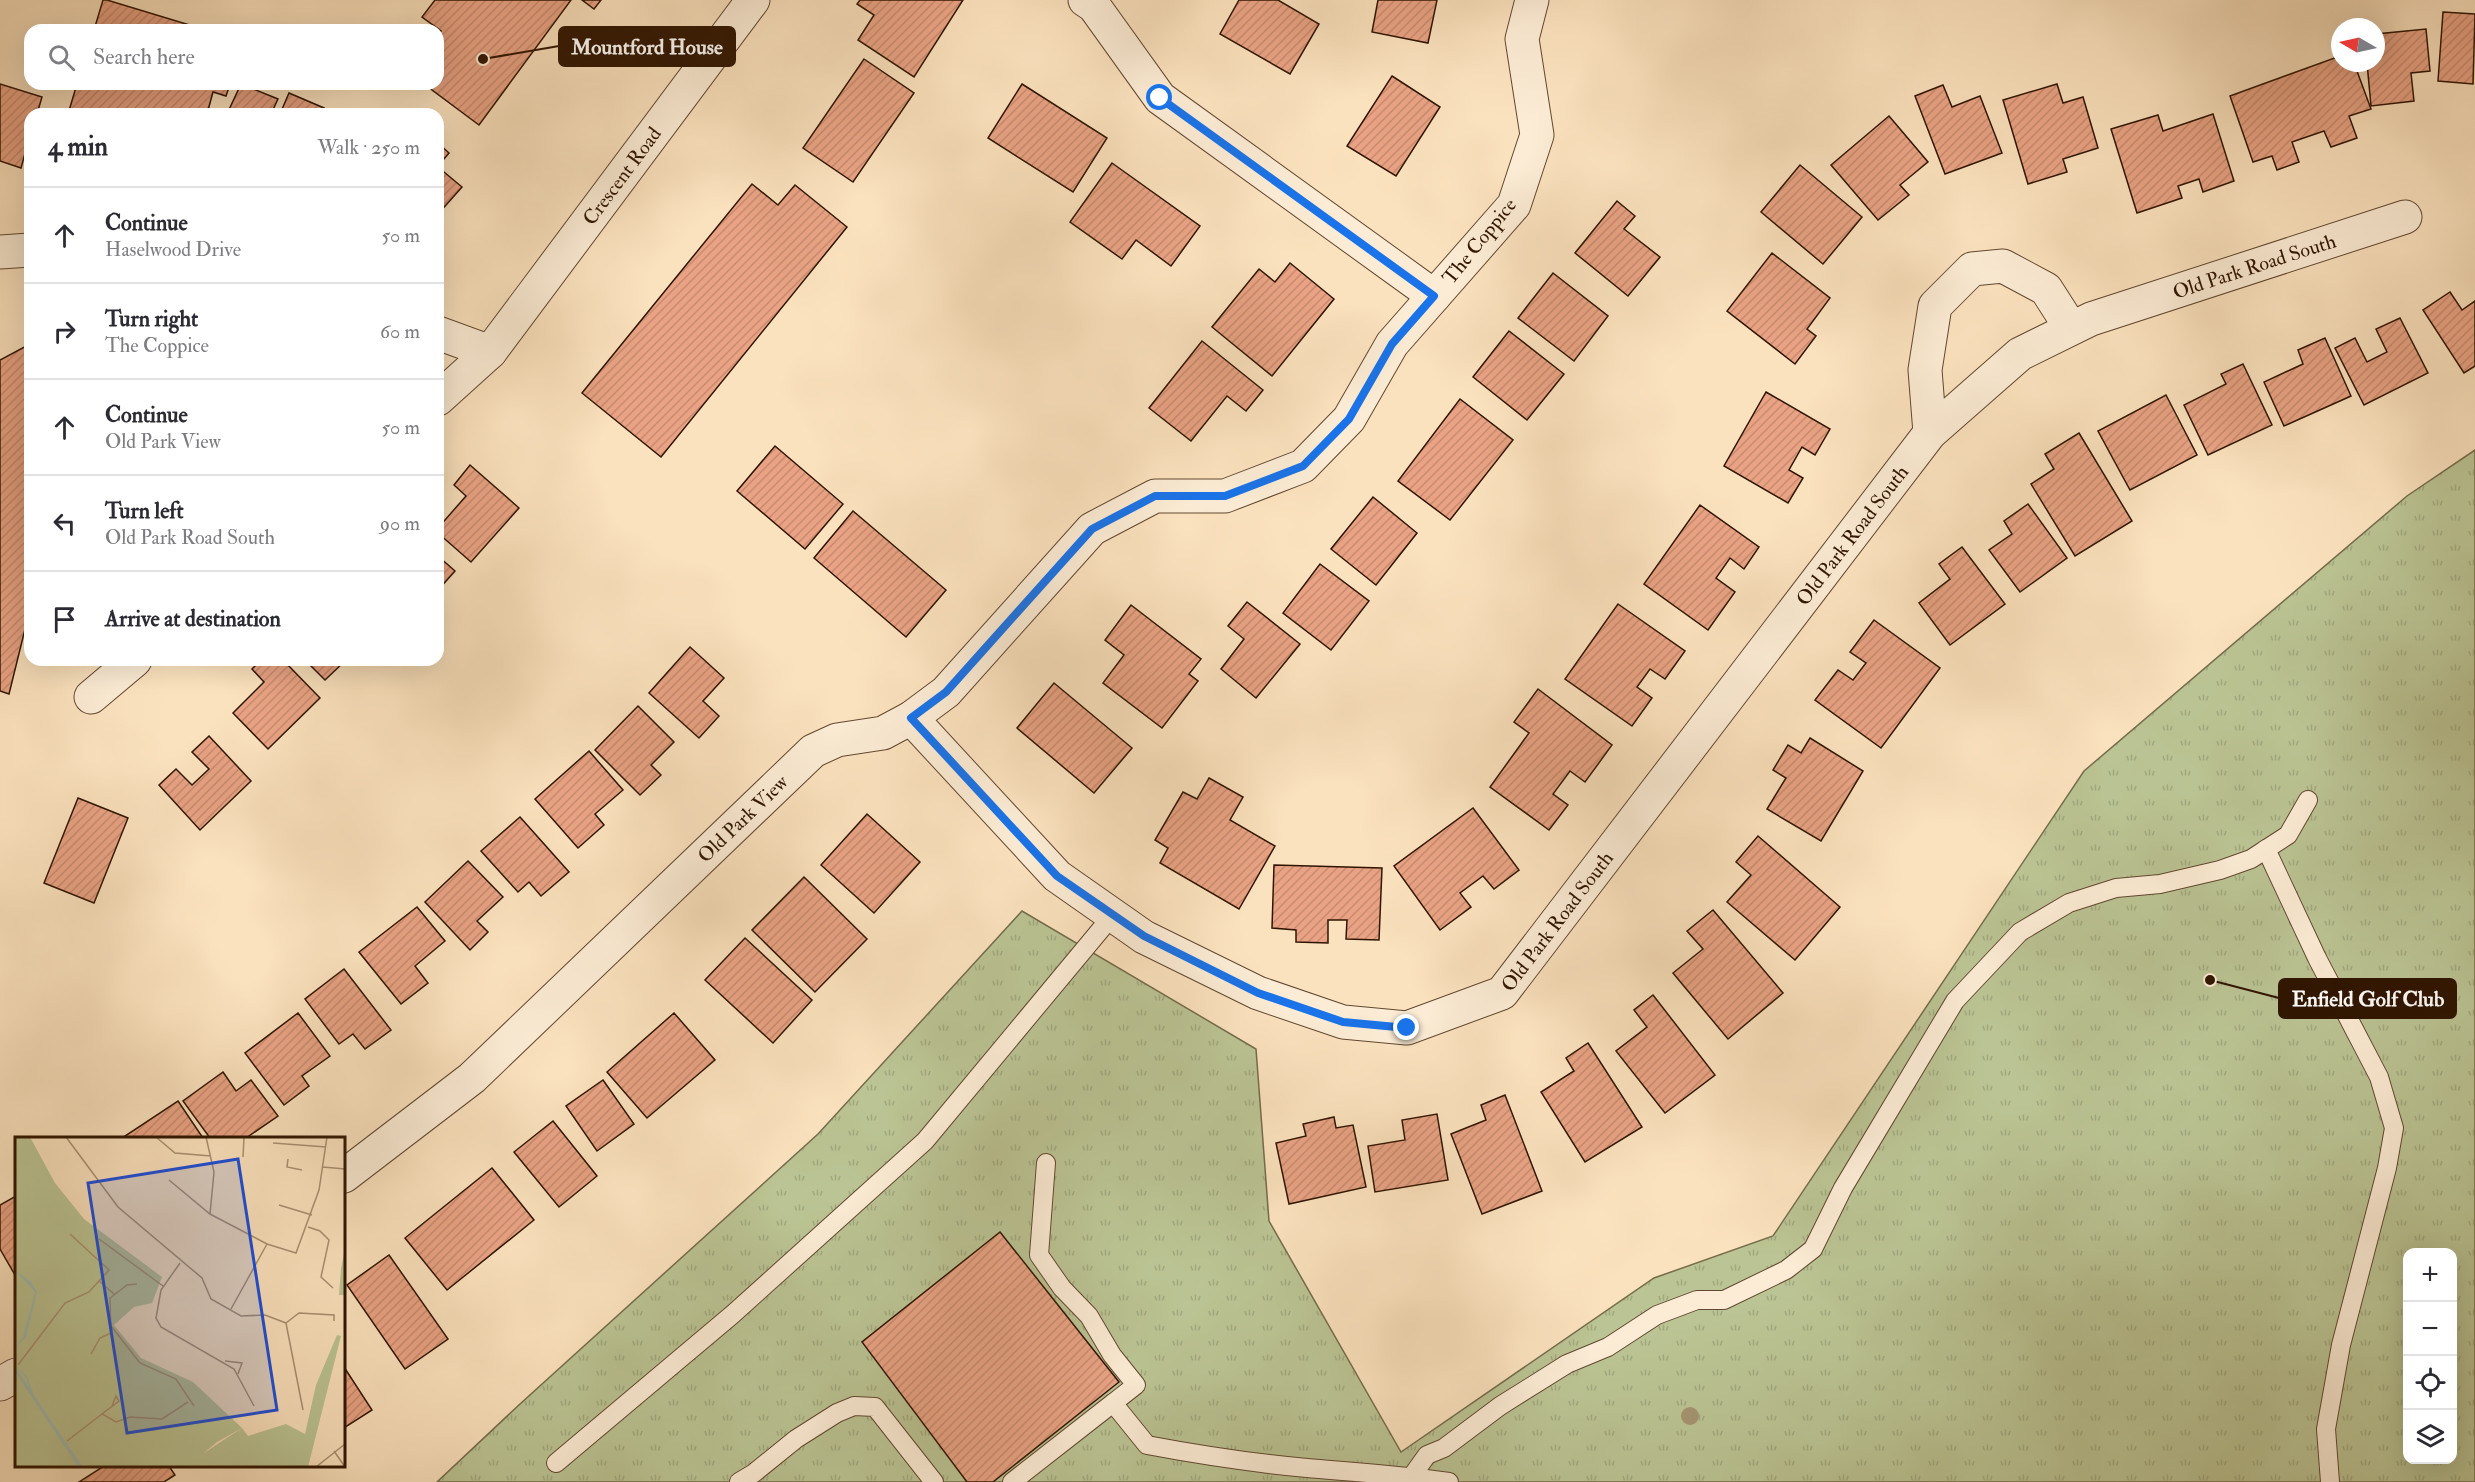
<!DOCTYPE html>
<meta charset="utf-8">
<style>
body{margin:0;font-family:"IM FELL Double Pica",serif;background:#f2f2f3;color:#2b2b33}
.controls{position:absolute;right:18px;bottom:18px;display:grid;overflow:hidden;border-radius:12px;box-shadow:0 6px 24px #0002}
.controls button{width:54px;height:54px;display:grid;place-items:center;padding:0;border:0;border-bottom:2px solid #e1e1e2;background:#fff;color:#2b2b33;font:30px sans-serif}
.compass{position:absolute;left:2331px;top:18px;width:54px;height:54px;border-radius:50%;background:#fff;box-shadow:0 6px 24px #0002;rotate:279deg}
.stop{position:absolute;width:18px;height:18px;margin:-14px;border:4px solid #1a73e8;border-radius:50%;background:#fff}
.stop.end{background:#1a73e8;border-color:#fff;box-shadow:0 2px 6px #0008}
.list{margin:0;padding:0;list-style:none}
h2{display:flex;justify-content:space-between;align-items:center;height:78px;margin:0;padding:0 24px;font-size:26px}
h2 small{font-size:20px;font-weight:400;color:#7c7c81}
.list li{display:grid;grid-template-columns:39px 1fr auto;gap:18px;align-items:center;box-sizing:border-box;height:96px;padding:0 24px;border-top:2px solid #e1e1e2}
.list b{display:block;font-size:22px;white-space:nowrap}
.list p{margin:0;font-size:20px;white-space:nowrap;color:#7c7c81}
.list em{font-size:20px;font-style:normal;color:#7c7c81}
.icon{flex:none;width:33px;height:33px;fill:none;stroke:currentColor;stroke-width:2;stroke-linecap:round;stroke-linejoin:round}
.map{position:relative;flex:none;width:2475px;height:1482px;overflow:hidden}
.search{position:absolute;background:#fff;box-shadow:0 6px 24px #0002;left:24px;top:24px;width:420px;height:66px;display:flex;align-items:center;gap:15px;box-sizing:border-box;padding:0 21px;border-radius:18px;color:#7c7c81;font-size:22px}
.panel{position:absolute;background:#fff;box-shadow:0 6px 24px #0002;left:24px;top:108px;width:420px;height:558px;border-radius:18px}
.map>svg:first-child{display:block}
.grass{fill:url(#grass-tufts);stroke:#756c4a;stroke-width:1.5;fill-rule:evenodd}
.building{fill:url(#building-hatch);stroke:#2f1501;stroke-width:1.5}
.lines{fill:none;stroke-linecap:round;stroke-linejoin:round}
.service-casing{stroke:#624830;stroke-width:20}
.minor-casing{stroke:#624830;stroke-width:35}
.service{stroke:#fcecd5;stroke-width:18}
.minor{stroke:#fcecd5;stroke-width:33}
.tree{fill:#a69372}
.route{stroke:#1a73e8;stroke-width:8}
.labels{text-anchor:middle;stroke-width:4.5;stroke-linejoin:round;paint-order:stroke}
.street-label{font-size:20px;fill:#2f1501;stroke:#fcecd5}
.inset-river{fill:none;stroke:#9fbdb4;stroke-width:3}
.inset-road{fill:none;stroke:#a99072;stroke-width:1.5}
.view{fill:#1d4ed8;fill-opacity:0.15;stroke:#1d4ed8;stroke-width:3}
.inset-edge{fill:none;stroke:#2f1501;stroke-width:3}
.leader{fill:none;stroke:#2f1501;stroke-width:2}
.callout-dot{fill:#2f1501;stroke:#fcecd5;stroke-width:2}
.callout{fill:#2f1501;stroke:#2f1501;stroke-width:2}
.callout-label{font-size:21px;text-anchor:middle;font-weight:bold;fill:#fff}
</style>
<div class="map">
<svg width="2475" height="1482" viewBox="0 0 2475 1482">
<defs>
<pattern id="grass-tufts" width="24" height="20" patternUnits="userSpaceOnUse" patternTransform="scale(1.5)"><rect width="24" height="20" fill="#bbc494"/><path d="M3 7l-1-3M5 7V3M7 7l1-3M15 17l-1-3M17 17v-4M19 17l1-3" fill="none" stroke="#a1a87e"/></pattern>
<pattern id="building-hatch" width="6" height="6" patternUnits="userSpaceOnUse" patternTransform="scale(1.5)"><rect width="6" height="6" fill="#e9a384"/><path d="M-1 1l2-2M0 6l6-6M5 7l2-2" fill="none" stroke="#c88b70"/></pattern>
</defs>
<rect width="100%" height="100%" fill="#fbe2be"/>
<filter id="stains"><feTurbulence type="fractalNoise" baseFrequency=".00333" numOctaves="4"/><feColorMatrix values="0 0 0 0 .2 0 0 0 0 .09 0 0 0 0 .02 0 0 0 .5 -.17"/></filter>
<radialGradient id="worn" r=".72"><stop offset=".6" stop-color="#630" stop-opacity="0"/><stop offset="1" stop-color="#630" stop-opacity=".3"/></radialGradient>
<path class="grass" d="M 2475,450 L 2475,1482 L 437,1482 L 520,1404 L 818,1134 L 1022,911 L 1256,1049 L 1269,1221 L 1401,1452 L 1654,1278 L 1773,1236 L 2084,771 L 2407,496 ZM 2408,1252 L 2452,1252 L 2452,1460 L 2408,1460 Z"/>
<g class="building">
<path d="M 103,0 L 107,0 L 206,30 L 94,30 Z"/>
<path d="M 435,0 L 571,0 L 479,125 L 424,84 L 438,84 L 438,35 L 441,31 L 422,17 Z"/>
<path d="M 582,0 L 601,0 L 594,9 Z"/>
<path d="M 860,0 L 963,0 L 914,77 L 858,40 L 874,15 L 857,4 Z"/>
<path d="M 1239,0 L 1278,0 L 1319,24 L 1290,74 L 1220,34 Z"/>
<path d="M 1378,0 L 1437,0 L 1428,43 L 1372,32 Z"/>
<path d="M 2443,12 L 2475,14 L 2473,84 L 2438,81 Z"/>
<path d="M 2426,29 L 2430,71 L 2411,73 L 2414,101 L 2371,106 L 2367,63 L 2376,63 L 2376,34 Z"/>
<path d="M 2340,56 L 2340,63 L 2354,63 L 2371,109 L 2349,116 L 2357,138 L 2331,147 L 2324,131 L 2292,142 L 2299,162 L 2277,170 L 2272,156 L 2253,162 L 2230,96 Z"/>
<path d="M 864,59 L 914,93 L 853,182 L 803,148 Z"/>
<path d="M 1392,76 L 1440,107 L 1396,176 L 1347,146 Z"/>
<path d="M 0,84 L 42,97 L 37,114 L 30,114 L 30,136 L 21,168 L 0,161 Z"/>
<path d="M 77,84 L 230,84 L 226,96 L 213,92 L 207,114 L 68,114 Z"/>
<path d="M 241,84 L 278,99 L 271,114 L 227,114 Z"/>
<path d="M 1022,84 L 1107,138 L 1073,192 L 988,138 Z"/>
<path d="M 2057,84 L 2063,103 L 2083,97 L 2098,148 L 2063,159 L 2067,172 L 2028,184 L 2003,100 Z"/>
<path d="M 1943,85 L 1952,107 L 1980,96 L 2002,153 L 1945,174 L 1915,96 Z"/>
<path d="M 289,93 L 324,108 L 321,114 L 280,114 Z"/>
<path d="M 2213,114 L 2234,181 L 2203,192 L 2199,179 L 2178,186 L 2182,198 L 2137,213 L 2111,129 L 2158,115 L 2163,131 Z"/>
<path d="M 1889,116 L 1928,162 L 1900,185 L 1909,195 L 1878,220 L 1831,165 Z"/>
<path d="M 438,143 L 449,153 L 438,166 Z"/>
<path d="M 1112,163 L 1200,226 L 1171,266 L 1136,240 L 1122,259 L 1070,222 Z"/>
<path d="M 1800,165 L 1862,217 L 1823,264 L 1761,212 Z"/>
<path d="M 438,167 L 462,187 L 438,214 Z"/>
<path d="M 752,184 L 778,205 L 795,185 L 847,227 L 661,457 L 582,393 Z"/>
<path d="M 1617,201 L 1635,216 L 1624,229 L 1660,257 L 1628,296 L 1575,253 Z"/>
<path d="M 1772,253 L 1830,298 L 1807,329 L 1816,336 L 1795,364 L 1727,311 Z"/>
<path d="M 1290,263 L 1334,299 L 1272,376 L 1212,327 L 1259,269 L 1275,282 Z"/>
<path d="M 1553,273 L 1608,316 L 1574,361 L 1518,318 Z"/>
<path d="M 2450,292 L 2462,310 L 2475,301 L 2475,366 L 2464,373 L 2423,310 Z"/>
<path d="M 2400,318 L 2428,373 L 2364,405 L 2335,348 L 2355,338 L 2367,362 L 2387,352 L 2376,329 Z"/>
<path d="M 1509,331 L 1564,374 L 1527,420 L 1473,377 Z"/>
<path d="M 2325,338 L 2351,396 L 2284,426 L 2264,382 L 2303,364 L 2298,350 Z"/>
<path d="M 1202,341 L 1263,390 L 1246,411 L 1227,396 L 1191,441 L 1149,408 Z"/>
<path d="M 30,344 L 30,609 L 9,694 L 0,691 L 0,360 Z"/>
<path d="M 2243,364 L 2272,425 L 2208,455 L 2184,405 L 2226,384 L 2221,374 Z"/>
<path d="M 1766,392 L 1830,429 L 1815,455 L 1802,447 L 1789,470 L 1803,478 L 1788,503 L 1724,466 Z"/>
<path d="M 2166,395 L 2197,455 L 2130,490 L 2098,431 Z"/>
<path d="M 1460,399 L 1513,440 L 1450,520 L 1398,481 Z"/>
<path d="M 2079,433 L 2132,521 L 2075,556 L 2031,484 L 2054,469 L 2045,454 Z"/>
<path d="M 775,446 L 843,504 L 805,549 L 737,491 Z"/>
<path d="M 470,465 L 519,508 L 471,562 L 438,533 L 438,528 L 466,496 L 454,485 Z"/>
<path d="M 1373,497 L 1417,533 L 1376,585 L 1331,549 Z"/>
<path d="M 2028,504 L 2067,558 L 2020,592 L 1989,550 L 2012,534 L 2004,521 Z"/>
<path d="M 1700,505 L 1759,547 L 1744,569 L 1730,558 L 1716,578 L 1735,592 L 1708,630 L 1644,584 Z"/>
<path d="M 853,511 L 946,590 L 906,637 L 814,558 Z"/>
<path d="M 1962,547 L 2005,604 L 1950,645 L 1919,603 L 1950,579 L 1939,564 Z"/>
<path d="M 438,556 L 455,571 L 438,590 Z"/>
<path d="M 1320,564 L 1369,601 L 1331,650 L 1283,613 Z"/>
<path d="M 1247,602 L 1300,644 L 1256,698 L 1221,669 L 1244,639 L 1228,626 Z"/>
<path d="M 1618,604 L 1685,651 L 1665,679 L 1650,669 L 1637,687 L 1652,698 L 1632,726 L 1565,679 Z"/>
<path d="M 1131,605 L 1201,659 L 1189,674 L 1198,681 L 1162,728 L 1103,683 L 1124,655 L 1105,640 Z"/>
<path d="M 1874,620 L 1940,668 L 1881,748 L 1815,700 L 1838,670 L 1853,680 L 1866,663 L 1850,652 Z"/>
<path d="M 690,647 L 724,678 L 703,701 L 719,716 L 699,738 L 649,693 Z"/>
<path d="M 261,660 L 283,660 L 320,698 L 268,749 L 233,713 L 264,682 L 252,669 Z"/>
<path d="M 305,660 L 346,660 L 325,680 Z"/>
<path d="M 1054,683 L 1132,748 L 1094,793 L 1017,728 Z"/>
<path d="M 1538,689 L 1612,745 L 1585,782 L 1570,771 L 1553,794 L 1568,805 L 1549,830 L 1490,787 L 1529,733 L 1514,722 Z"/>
<path d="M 638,706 L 674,742 L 651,765 L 661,775 L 640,795 L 595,750 Z"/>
<path d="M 209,736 L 251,781 L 200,830 L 159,785 L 176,769 L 192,785 L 209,769 L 192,752 Z"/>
<path d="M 1810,738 L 1863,771 L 1821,841 L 1767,809 L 1786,778 L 1773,770 L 1788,745 L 1801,753 Z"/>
<path d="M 589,751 L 623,790 L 595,814 L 604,825 L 578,848 L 535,799 Z"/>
<path d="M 1209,778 L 1243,797 L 1230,820 L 1275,846 L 1239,909 L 1160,863 L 1168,848 L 1155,840 L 1183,792 L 1197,799 Z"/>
<path d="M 78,798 L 128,818 L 94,903 L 44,883 Z"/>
<path d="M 1473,808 L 1519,870 L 1494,889 L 1483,876 L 1460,893 L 1471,907 L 1440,930 L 1394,866 Z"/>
<path d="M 867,814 L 920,862 L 874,913 L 821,865 Z"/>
<path d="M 520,817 L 569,872 L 541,896 L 529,882 L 518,892 L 481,851 Z"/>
<path d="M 1758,836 L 1840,907 L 1795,960 L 1727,902 L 1751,875 L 1736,862 Z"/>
<path d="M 468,861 L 503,897 L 477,921 L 488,932 L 470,950 L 425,902 Z"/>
<path d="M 1274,865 L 1382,868 L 1379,940 L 1346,939 L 1347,920 L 1328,920 L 1328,943 L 1296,942 L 1296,930 L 1272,928 Z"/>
<path d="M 804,877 L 867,939 L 815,992 L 752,930 Z"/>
<path d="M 417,907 L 445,941 L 415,966 L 428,983 L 401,1004 L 359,952 Z"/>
<path d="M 1713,910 L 1783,993 L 1728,1039 L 1673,973 L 1703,949 L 1687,931 Z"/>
<path d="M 745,938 L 812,1000 L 773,1043 L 705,980 Z"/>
<path d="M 344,969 L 391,1030 L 365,1049 L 353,1034 L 339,1044 L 305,999 Z"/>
<path d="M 1653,995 L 1715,1075 L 1665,1113 L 1616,1051 L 1647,1027 L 1634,1010 Z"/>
<path d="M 298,1013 L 330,1056 L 302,1076 L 309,1086 L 284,1105 L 245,1053 Z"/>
<path d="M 674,1013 L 715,1060 L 647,1118 L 607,1072 Z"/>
<path d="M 1588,1043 L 1642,1127 L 1585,1162 L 1541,1092 L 1574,1071 L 1566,1058 Z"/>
<path d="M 223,1072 L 236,1091 L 251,1080 L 278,1116 L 246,1138 L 210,1138 L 183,1101 Z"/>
<path d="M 603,1080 L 634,1124 L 597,1151 L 566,1106 Z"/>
<path d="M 1505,1095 L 1542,1191 L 1482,1214 L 1451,1134 L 1486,1120 L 1481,1105 Z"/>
<path d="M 178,1101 L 203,1138 L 122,1138 Z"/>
<path d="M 1437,1114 L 1448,1180 L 1375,1192 L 1368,1146 L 1405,1140 L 1402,1120 Z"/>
<path d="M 1334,1117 L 1336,1128 L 1353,1125 L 1366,1187 L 1289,1204 L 1276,1143 L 1306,1136 L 1303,1124 Z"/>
<path d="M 553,1121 L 597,1176 L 559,1207 L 514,1152 Z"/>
<path d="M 492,1168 L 534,1220 L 447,1290 L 405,1238 Z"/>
<path d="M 16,1196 L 16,1274 L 15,1275 L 0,1249 L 0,1205 Z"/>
<path d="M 1000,1232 L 1119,1382 L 993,1482 L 967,1482 L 862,1342 Z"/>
<path d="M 389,1255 L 448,1339 L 405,1369 L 347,1285 Z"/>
<path d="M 344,1367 L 372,1410 L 344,1428 Z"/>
<path d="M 104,1466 L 169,1466 L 175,1475 L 164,1482 L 79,1482 Z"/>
</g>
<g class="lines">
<defs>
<g id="service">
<path d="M 2266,849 L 2317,958 L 2379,1077 L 2394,1128 L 2387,1168 L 2341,1345 L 2326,1429 L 2330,1482"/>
<path d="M 1046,1163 L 1039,1255 L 1062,1288 L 1089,1316 L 1112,1355 L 1136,1385 L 1113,1403 L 1147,1445 C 1200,1455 1253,1463 1307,1468 C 1354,1472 1402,1475 1449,1482"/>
<path d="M 556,1463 L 733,1314 L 925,1141 L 1112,916"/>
<path d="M 1412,1476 L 1427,1455 L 1444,1448 L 1500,1406 L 1567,1364 L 1608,1347 L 1657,1315 L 1697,1300 L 1724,1300 L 1786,1270 L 1813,1249 L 1843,1188 L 1955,1001 L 2020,932 L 2069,903 L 2116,888 L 2160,884 L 2220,870 L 2251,859 L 2288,835 L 2308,800"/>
<path d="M 739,1482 L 754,1473 L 796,1439 L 837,1413 L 854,1406 L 875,1407 L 934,1482"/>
<path d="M 1012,1482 L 1113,1403"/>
</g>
<g id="minor">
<path d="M 1085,0 L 1094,6 L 1160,98 L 1434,296"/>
<path d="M 0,252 L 30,250"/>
<path d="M 438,333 L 490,352"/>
<path id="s1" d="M 438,399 L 490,352 L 753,0"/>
<path d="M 1930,433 L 1925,370 L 1935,306 L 1972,269 L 2003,266 L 2046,289 L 2071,328"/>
<path d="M 91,697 L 135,660"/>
<path id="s2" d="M 911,718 L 1057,876 L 1144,937 L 1258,993 L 1343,1022 L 1407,1028 L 1502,993 L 1930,433 L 2020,354 L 2091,319 L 2405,217"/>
<path id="s3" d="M 344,1176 L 472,1078 L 813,751 L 837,740 L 883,733 L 911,718 L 946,692 L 1092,529 L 1155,496 L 1225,496 L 1303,466 L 1349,419 L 1392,344 L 1514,205 L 1537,135 L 1522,39 L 1532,0"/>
<path d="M 0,1384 L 16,1375"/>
</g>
</defs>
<use href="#service" class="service-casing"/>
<use href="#minor" class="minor-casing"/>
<use href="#service" class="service"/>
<use href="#minor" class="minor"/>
</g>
<circle class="tree" cx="1690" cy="1416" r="9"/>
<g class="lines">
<path class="route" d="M 1160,98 L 1434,296 L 1392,344 L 1349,419 L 1303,466 L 1225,496 L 1155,496 L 1092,529 L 946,692 L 911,718 L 1057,876 L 1144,936 L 1258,993 L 1343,1022 L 1407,1028"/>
</g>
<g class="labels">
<g class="street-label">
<text dy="7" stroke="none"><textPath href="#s1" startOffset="290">Crescent Road</textPath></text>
<text transform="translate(1479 241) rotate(-51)" y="7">The Coppice</text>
<text dy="7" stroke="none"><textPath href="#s2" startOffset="1779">Old Park Road South</textPath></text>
<text dy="7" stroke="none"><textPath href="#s2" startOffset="1280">Old Park Road South</textPath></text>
<text dy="7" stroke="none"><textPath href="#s3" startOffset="536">Old Park View</textPath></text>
<text dy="7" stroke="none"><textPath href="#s2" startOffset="794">Old Park Road South</textPath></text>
</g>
</g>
<g transform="translate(15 1137)">
<rect width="330" height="330" fill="#fbe2be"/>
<path d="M 0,0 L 15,0 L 40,46 L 69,82 L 147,140 L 137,166 L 119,170 L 99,188 L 126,221 L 178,245 L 227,291 L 202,305 L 172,330 L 0,330 Z" fill="#bbc494"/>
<path d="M 15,73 L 27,75 L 40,89 L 43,107 L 25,103 L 24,93 L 9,82 ZM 0,82 L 5,83 L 18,95 L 19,103 L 29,107 L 39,127 L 33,136 L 19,135 L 0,119 ZM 330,112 L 330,158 L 324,158 L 326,131 ZM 322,198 L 326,199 L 293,330 L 155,330 L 186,312 L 189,316 L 227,291 L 233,299 L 271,287 L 290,297 L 301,248 Z" fill="#bbc494"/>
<path d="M 0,133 L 16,145 L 22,155 L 11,200 L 0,211 L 8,200 L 20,155 ZM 0,229 L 12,239 L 19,259 L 68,330 L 63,330 L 18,259 L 10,239 Z" fill="#9fbdb4"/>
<path class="inset-river" d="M 0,232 L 51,309"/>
<path class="inset-road" d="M 51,0 L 103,70 L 187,141 L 196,162 L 226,179 L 250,178 L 271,186M 141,0 L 160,16 L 196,19M 191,0 L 199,35 L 195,77M 258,6 L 311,10M 228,20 L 229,0M 273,22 L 272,30 L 287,33M 308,30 L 330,32M 154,43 L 195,77 L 252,107 L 281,116 L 304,53 L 312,0M 264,68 L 297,78M 293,90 L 305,94 L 314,103 L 306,140 L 318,151M 84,102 L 148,149M 165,126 L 146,153 L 141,181 L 146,190 L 219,232 L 239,269M 84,144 L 99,157M 216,172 L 252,107M 271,186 L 288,273M 271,186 L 284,176 L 319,178 L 319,184M 96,189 L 125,226 L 161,242 L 179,269M 76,217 L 85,201 L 96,196 L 95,161 L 112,148 L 122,147M 210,224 L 227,226 L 223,237M 3,228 L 50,166 L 74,155 L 94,133 L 55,97M 97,269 L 101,259 L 104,264 L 87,277 L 101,285 L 115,280 L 147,282 L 173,265M 52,304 L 87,277M 319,314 L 330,330M 301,330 L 330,307"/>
<path class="view" d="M 223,22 L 262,273 L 112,296 L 73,46 Z"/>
<rect width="330" height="330" class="inset-edge"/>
</g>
<path class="leader" d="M483 59L559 46M2210 980L2279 998"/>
<g class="callout-dot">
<circle cx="483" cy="59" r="6"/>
<circle cx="2210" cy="980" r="6"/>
</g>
<g class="callout">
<rect x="559" y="27" width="176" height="39" rx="6"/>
<rect x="2279" y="979" width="177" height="39" rx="6"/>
</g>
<g class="callout-label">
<text x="647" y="54">Mountford House</text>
<text x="2368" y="1006">Enfield Golf Club</text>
</g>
<rect width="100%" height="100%" filter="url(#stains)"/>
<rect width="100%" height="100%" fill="url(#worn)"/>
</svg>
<div class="controls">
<button>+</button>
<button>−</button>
<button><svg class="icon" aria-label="locate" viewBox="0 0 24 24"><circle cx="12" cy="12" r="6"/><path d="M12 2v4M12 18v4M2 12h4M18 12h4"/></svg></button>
<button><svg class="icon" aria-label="layers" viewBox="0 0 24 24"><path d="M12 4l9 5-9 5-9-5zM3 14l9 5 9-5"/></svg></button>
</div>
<svg class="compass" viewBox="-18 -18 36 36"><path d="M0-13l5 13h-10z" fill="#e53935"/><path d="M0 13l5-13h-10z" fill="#7c7c81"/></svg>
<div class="stop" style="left:1160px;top:98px"></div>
<div class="stop end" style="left:1407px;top:1028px"></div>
<div class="search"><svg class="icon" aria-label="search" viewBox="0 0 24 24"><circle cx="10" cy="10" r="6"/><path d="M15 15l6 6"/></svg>Search here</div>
<section class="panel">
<h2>4 min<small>Walk · 250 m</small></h2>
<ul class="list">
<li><svg class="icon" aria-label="ahead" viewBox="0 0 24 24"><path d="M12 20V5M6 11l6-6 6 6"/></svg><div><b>Continue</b><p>Haselwood Drive</p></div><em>50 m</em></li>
<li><svg class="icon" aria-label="right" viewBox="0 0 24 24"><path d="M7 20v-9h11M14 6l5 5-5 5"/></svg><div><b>Turn right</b><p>The Coppice</p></div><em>60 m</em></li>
<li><svg class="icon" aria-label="ahead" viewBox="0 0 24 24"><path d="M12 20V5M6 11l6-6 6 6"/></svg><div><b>Continue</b><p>Old Park View</p></div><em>50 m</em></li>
<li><svg class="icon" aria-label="left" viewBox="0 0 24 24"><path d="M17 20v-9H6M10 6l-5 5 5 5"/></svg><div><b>Turn left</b><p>Old Park Road South</p></div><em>90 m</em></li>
<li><svg class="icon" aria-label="arrive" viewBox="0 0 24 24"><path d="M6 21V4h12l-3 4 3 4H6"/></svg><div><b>Arrive at destination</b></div></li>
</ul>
</section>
</div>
